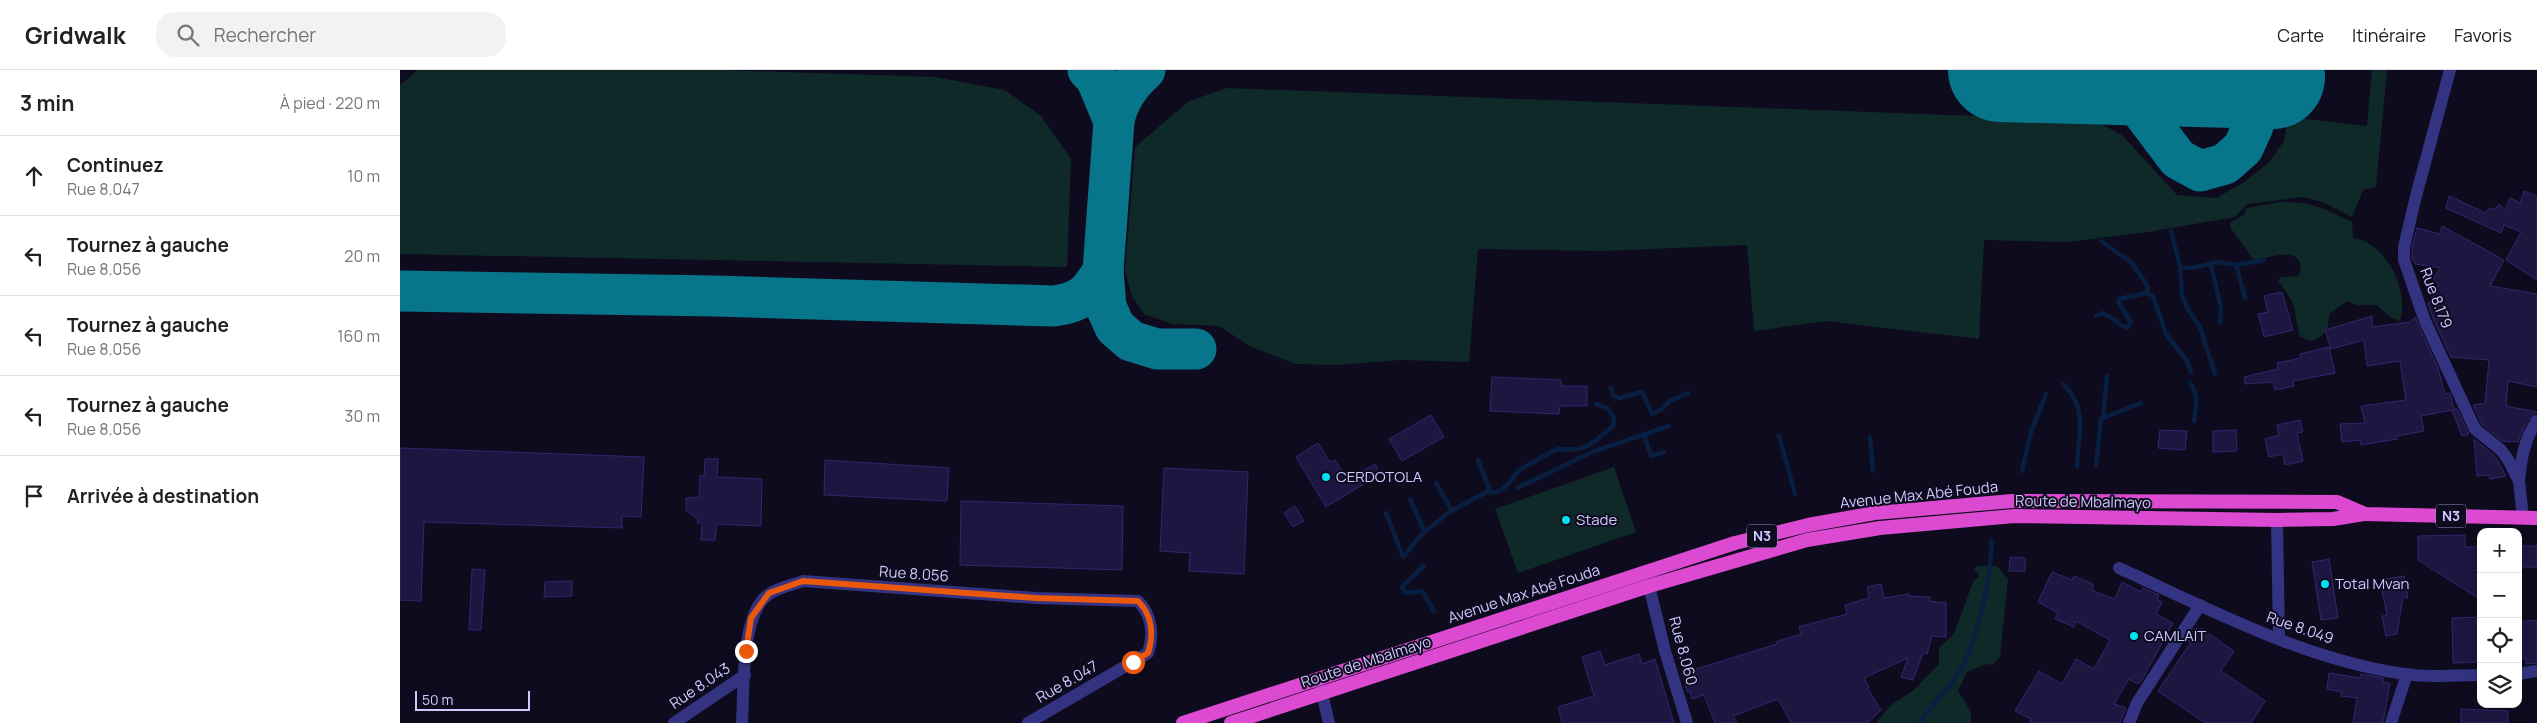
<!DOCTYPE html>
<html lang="fr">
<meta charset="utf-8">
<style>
body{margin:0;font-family:Manrope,sans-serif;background:#f2f2f2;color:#222}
.controls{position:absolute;right:15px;bottom:15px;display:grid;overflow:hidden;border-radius:10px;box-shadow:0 5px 20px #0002}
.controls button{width:45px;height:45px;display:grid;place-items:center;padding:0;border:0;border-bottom:1px solid #e0e0e0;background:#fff;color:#222;font:25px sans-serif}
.scale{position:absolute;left:15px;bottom:12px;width:115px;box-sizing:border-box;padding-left:5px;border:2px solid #cec9ff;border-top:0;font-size:14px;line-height:18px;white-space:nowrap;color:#cec9ff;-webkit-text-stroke:4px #0e0b1f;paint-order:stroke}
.stop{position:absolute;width:15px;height:15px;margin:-11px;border:4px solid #ea580c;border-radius:50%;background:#fff}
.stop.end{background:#ea580c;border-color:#fff;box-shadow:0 1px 5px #0008}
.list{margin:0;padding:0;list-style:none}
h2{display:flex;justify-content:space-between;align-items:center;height:65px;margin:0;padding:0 20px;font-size:21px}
h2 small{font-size:16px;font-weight:400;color:#767676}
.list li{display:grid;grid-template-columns:32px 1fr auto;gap:15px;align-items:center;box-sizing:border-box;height:80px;padding:0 20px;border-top:1px solid #e0e0e0}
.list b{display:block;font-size:19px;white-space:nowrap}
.list p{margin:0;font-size:16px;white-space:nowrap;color:#767676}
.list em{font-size:16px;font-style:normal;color:#767676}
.icon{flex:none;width:28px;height:28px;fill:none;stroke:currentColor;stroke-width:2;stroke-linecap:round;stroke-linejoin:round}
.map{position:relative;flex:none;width:2137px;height:653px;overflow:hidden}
header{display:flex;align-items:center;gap:30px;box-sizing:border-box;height:70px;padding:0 25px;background:#fff;border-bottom:1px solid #e0e0e0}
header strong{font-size:24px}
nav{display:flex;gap:28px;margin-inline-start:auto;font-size:18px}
.search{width:350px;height:45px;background:#f2f2f2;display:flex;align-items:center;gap:12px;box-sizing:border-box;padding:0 18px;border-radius:20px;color:#767676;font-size:19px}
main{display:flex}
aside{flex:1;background:#fff}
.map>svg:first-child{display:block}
.green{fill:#0e2928}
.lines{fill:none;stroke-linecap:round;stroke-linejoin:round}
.stream{stroke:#081f41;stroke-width:4.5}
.taxiway{stroke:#07768a;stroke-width:41}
.runway{stroke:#07768a;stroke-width:104}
.building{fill:#1d1641;stroke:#33266f}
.minor{stroke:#343381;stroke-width:12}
.trunk{stroke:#dc4ad1;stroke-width:14}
.route{stroke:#ea580c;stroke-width:6}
.poi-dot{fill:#00e2f4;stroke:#0e0b1f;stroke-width:2}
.labels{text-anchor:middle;stroke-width:4;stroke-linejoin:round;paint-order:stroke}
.shield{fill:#0e0b1f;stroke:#9490bc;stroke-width:1}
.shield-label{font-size:14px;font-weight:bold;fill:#cec9ff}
.street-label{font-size:15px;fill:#cec9ff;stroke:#0e0b1f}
.poi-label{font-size:15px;fill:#cec9ff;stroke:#0e0b1f;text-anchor:start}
</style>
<header>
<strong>Gridwalk</strong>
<div class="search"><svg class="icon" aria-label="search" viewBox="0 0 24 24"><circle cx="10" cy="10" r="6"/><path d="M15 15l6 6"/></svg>Rechercher</div>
<nav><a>Carte</a><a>Itinéraire</a><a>Favoris</a></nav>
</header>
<main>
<aside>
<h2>3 min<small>À pied · 220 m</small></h2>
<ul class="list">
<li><svg class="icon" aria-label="ahead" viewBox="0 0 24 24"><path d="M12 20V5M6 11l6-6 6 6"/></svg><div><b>Continuez</b><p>Rue 8.047</p></div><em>10 m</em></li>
<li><svg class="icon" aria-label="left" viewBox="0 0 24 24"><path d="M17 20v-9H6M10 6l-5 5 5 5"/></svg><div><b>Tournez à gauche</b><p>Rue 8.056</p></div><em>20 m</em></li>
<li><svg class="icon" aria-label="left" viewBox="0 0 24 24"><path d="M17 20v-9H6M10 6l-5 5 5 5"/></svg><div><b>Tournez à gauche</b><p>Rue 8.056</p></div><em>160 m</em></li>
<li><svg class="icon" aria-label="left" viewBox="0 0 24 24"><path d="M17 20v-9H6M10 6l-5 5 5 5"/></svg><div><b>Tournez à gauche</b><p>Rue 8.056</p></div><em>30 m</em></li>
<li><svg class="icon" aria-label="arrive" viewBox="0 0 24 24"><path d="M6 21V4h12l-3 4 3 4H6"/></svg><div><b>Arrivée à destination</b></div></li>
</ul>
</aside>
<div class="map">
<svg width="2137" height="653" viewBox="0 0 2137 653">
<rect width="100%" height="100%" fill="#0e0b1f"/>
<g class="green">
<path d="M 18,0 L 321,0 L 536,7 L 605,20 L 641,46 L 671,89 L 667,197 L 0,184 L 0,15 Z"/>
<path d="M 1972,0 L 1987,0 L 1976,117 L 1963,120 L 1952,147 L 1923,132 L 1903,127 L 1847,134 L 1835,147 L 1748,162 L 1668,172 L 1584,170 L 1579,269 L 1426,251 L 1354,261 L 1347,175 L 1203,181 L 1078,179 L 1069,292 L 1001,290 L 936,295 L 896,294 L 851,277 L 819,256 L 772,254 L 744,244 L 732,226 L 725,201 L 735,77 L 789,31 L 827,18 L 1657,49 L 1701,54 L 1722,65 L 1777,125 L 1816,128 L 1843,113 L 1869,92 L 1884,71 L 1888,47 L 1967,56 Z"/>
<path d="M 1880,132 C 1913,132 1923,138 1952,152 L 1953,168 C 1986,172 2010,221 2000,251 L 1992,248 L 1976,235 L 1957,235 L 1947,231 L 1929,244 C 1929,259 1926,265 1912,271 L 1900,267 L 1893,233 L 1878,210 L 1882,207 L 1899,206 C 1908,174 1872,187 1854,190 L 1830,157 L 1830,153 L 1845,144 L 1846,138 Z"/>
<path d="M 1214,397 L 1236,462 L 1118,503 L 1095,439 Z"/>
<path d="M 1576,496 L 1597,496 L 1608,509 L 1600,587 L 1593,595 L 1586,594 L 1567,602 L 1558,621 L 1571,642 L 1571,653 L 1476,653 L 1491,635 L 1514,620 L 1539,594 L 1539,578 L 1554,564 L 1573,512 L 1579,507 L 1578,503 L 1574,500 Z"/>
</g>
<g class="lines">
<g class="stream">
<path d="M 1771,161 L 1780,196 L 1782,225 L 1788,240 L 1800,257 L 1815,304"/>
<path d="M 1701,171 L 1732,193 L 1748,217 L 1747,223"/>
<path d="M 1811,195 L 1821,238 L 1820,253"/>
<path d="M 1836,195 L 1845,228"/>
<path d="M 1780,197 L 1792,198 L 1817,192 L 1836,195 L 1864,190"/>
<path d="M 1696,246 L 1702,243 C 1712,246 1717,254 1727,258 L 1731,252 L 1718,232 L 1719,229 L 1747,223 L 1753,226 L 1766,264 L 1787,291 L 1791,302"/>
<path d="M 1707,306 L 1703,348 L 1741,333"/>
<path d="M 1790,313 C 1799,325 1796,337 1794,351"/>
<path d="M 1663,314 C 1689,339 1678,364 1677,396"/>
<path d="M 1211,318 L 1213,325 L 1219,328 L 1242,322 L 1252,344 L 1262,339 L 1270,331 L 1288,323"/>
<path d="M 1244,364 L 1251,386 L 1264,382"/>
<path d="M 1379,366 L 1395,424"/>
<path d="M 1470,367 L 1473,401"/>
<path d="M 1078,390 L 1091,423 C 1108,422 1111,405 1123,398 C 1130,394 1152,381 1158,379 C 1162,379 1171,380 1177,379 C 1191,377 1202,365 1213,356 L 1214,349 L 1209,339 L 1196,334"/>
<path d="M 1696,396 L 1701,348"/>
<path d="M 1622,401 L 1631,362 L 1646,324"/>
<path d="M 1036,413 L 1052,441"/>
<path d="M 1117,418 L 1192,382 L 1269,356"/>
<path d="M 1010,429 L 1025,462"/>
<path d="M 986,443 L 1003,487 L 1021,465 L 1048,443 L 1090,420"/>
<path d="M 1024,496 L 1002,517 L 1006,523 L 1022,521 L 1034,541"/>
<path d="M 1520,653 C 1531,636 1546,621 1558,604 C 1576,577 1593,503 1591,471"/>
</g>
<g class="taxiway">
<path d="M 688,0 L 696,8 L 714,51"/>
<path d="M 745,0 C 729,14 718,30 714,51 L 703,201 L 706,237 L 715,257 L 731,271 L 757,279 L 796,279"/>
<path d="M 1662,1 L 1696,8 L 1735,32 L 1778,89 L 1800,101 L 1825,94 L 1843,78 L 1853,56 L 1851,29 L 1839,0"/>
<path d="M 0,221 L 315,226 L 654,236 C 682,232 689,224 703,201"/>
</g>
<path class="runway" d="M 1600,0 L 1873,7"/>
</g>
<g class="building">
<path d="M 2124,121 L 2137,126 L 2137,210 L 2106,190 L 2121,162 L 2104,155 L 2101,163 L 2046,138 L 2049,126 L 2086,143 L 2089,138 L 2094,140 L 2099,134 L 2105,140 L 2110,128 L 2120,133 Z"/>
<path d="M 2042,156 L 2104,190 L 2090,216 L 2137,224 L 2137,317 L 2108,311 L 2106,336 L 2137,342 L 2126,353 L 2118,372 L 2102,371 L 2082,354 L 2073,335 L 2085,333 L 2089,290 L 2051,287 L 2033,248 L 2028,234 L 2039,214 L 2033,209 L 2040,198 L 2015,194 L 2015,191 L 2012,189 L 2012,176 L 2017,158 L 2040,164 Z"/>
<path d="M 1882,222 L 1893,260 L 1864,267 L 1858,244 L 1868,242 L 1864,226 Z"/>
<path d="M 1972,246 L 1972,257 L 2010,252 L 2015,247 L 2038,298 L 2045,324 L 2050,323 L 2054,339 L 2057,339 L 2069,364 L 2062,366 L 2052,340 L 2021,346 L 2024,361 L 1997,366 L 1997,369 L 1961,375 L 1960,370 L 1942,372 L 1940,354 L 1965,353 L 1961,336 L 2006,330 L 2000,291 L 1967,296 L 1964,270 L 1931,279 L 1925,260 Z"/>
<path d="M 1929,277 L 1935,303 L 1893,311 L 1894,316 L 1875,320 L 1873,312 L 1845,314 L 1844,307 L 1878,299 L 1877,293 L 1901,288 L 1900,284 Z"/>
<path d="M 1092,307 L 1161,310 L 1161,316 L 1187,316 L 1187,336 L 1160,336 L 1159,344 L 1090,341 Z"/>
<path d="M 1031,345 L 1044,367 L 1002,391 L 989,369 Z"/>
<path d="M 1900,350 L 1903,362 L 1897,363 L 1903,391 L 1885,395 L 1883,384 L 1869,387 L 1865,369 L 1879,365 L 1877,355 Z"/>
<path d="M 1760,360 L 1787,361 L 1785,380 L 1758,378 Z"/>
<path d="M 1836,360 L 1837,381 L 1813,382 L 1813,361 Z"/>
<path d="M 2074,369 L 2095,386 L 2106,406 L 2090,409 L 2089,405 L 2077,406 Z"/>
<path d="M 918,373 L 930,392 L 935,390 L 947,410 L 975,394 L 980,404 L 926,437 L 896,387 Z"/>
<path d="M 0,378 L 244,387 L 241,447 L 222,446 L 222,458 L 24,452 L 21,531 L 0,530 Z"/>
<path d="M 305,389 L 318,389 L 317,407 L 362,409 L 361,456 L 317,454 L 315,470 L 301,470 L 302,453 L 297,453 L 298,449 L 286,440 L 286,428 L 299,427 L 300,406 L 304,406 Z"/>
<path d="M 425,390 L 549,398 L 547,431 L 424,425 Z"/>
<path d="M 764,398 L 848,402 L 844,504 L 789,501 L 790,483 L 760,481 Z"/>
<path d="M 561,431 L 723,436 L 722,500 L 560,495 Z"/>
<path d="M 895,436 L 904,451 L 893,457 L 884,443 Z"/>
<path d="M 2065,465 L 2065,477 L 2081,477 L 2081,530 L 2018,490 L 2018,466 Z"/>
<rect x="2118" y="476" width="19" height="21"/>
<path d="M 1610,487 L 1625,488 L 1625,501 L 1609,501 Z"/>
<path d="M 1929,489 L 1938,548 L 1921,550 L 1912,492 Z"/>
<path d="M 72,499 L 85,500 L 81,560 L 69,560 Z"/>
<path d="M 1652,502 L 1672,510 L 1674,506 L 1693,514 L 1693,521 L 1715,529 L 1722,512 L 1741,522 L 1743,518 L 1759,525 L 1757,530 L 1762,532 L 1756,544 L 1773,553 L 1742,610 L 1738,614 L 1729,609 L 1714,634 L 1726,638 L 1720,653 L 1629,653 L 1631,649 L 1615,641 L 1639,601 L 1662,614 L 1676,589 L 1694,599 L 1710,570 L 1676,551 L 1674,557 L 1655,549 L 1658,543 L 1638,532 Z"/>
<path d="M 2004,506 L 2008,528 L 2003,527 L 1997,564 L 1986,566 L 1982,546 L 1987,545 L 1980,510 Z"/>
<path d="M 172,511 L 172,526 L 144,527 L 145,512 Z"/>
<path d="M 1481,514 L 1484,528 L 1509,524 L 1509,526 L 1530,527 L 1530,531 L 1546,533 L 1546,567 L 1532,566 L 1527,584 L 1523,583 L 1513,610 L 1501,607 L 1508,588 L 1464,608 L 1469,617 L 1468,619 L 1481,640 L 1468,653 L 1391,653 L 1378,629 L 1333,646 L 1337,653 L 1315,653 L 1304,625 L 1292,629 L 1290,621 L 1287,622 L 1284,608 L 1294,604 L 1293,600 L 1377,574 L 1376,572 L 1401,564 L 1399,557 L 1447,544 L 1445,535 L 1469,528 L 1467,517 Z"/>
<path d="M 2081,547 L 2081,592 L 2053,593 L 2052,548 Z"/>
<path d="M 2137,550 L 2137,593 L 2126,594 L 2126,588 L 2121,589 L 2118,577 L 2118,552 Z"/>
<path d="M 1795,558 L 1799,560 L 1800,558 L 1834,581 L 1821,601 L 1865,631 L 1851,653 L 1805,653 L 1758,621 L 1791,572 L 1787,570 Z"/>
<path d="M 1200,581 L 1205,595 L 1239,584 L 1242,594 L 1255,589 L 1274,653 L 1162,653 L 1158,637 L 1194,626 L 1182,587 Z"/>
<path d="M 1929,603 L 1960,608 L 1961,604 L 1984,608 L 1983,612 L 1990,613 L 1983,653 L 1953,653 L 1957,628 L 1941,626 L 1942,622 L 1927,619 Z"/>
<path d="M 2061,639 L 2108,641 L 2108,653 L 2061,653 Z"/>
</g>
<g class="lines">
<g class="minor">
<path d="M 2050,0 L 2016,126 L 2004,177 L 2004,190 L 2025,251 L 2075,359 L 2101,380 L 2109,391 L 2119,411 L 2123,448"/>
<path d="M 2119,411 C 2121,390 2124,369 2137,351"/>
<path d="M 1877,450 L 1879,569"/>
<path d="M 1719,498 C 1811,540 1903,589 2004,604 C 2029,608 2056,605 2081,605"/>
<path d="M 1249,516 L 1265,581 L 1287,653"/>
<path d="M 2118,604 L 2137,601"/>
<path d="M 920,615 L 929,653"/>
<path d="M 274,653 L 345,605"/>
<path d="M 342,653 C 344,622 340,539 371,523 C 380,517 393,515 403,511 L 636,528 L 738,531 C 752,545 754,564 748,583 L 628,653"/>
<path d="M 1729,653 L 1737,633 L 1800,535"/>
<path d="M 1991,653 L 2007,604"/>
</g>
<g class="trunk">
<path d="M 783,653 L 1335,473 L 1408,455 L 1475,443 L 1612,431 L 1937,432 L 1965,444 L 2137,448"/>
<path d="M 831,653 L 1249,516 L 1407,470 L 1480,458 L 1614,446 L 1877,450 L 1933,449 L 1964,444"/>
</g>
</g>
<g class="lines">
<path class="route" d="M 346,581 L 351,548 L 369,523 L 403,511 L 636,528 L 738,531 C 752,545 754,564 748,583 L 733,592"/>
</g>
<g class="poi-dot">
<circle cx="926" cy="407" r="5"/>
<circle cx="1166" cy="450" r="5"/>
<circle cx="1925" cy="514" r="5"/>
<circle cx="1734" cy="566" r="5"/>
</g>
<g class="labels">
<g class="shield">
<rect x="2036" y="434.5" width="30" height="23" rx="4"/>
<rect x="1347" y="454.5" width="30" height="23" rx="4"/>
</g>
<g class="shield-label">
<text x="2051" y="451">N3</text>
<text x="1362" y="471">N3</text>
</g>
<g class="street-label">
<text transform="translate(2036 228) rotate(69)" y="5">Rue 8.179</text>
<text transform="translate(1519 425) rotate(-6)" y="5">Avenue Max Abé Fouda</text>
<text transform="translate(1683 432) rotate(1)" y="5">Route de Mbalmayo</text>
<text transform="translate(514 504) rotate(4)" y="5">Rue 8.056</text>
<text transform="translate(1124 524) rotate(-18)" y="5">Avenue Max Abé Fouda</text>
<text transform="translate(1900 558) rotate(19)" y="5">Rue 8.049</text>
<text transform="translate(1283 581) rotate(75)" y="5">Rue 8.060</text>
<text transform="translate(966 592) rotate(-18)" y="5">Route de Mbalmayo</text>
<text transform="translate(667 612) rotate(-30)" y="5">Rue 8.047</text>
<text transform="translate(300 616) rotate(-34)" y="5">Rue 8.043</text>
</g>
<g class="poi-label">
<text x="936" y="412">CERDOTOLA</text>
<text x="1176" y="455">Stade</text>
<text x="1935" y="519">Total Mvan</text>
<text x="1744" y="571">CAMLAIT</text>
</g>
</g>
</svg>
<div class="controls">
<button>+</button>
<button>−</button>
<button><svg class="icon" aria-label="locate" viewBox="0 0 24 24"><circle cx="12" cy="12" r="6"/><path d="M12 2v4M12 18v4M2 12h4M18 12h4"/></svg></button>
<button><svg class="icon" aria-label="layers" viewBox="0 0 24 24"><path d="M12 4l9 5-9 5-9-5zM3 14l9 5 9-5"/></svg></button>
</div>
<div class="scale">50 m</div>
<div class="stop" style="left:733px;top:592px"></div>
<div class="stop end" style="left:346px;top:581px"></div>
</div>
</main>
